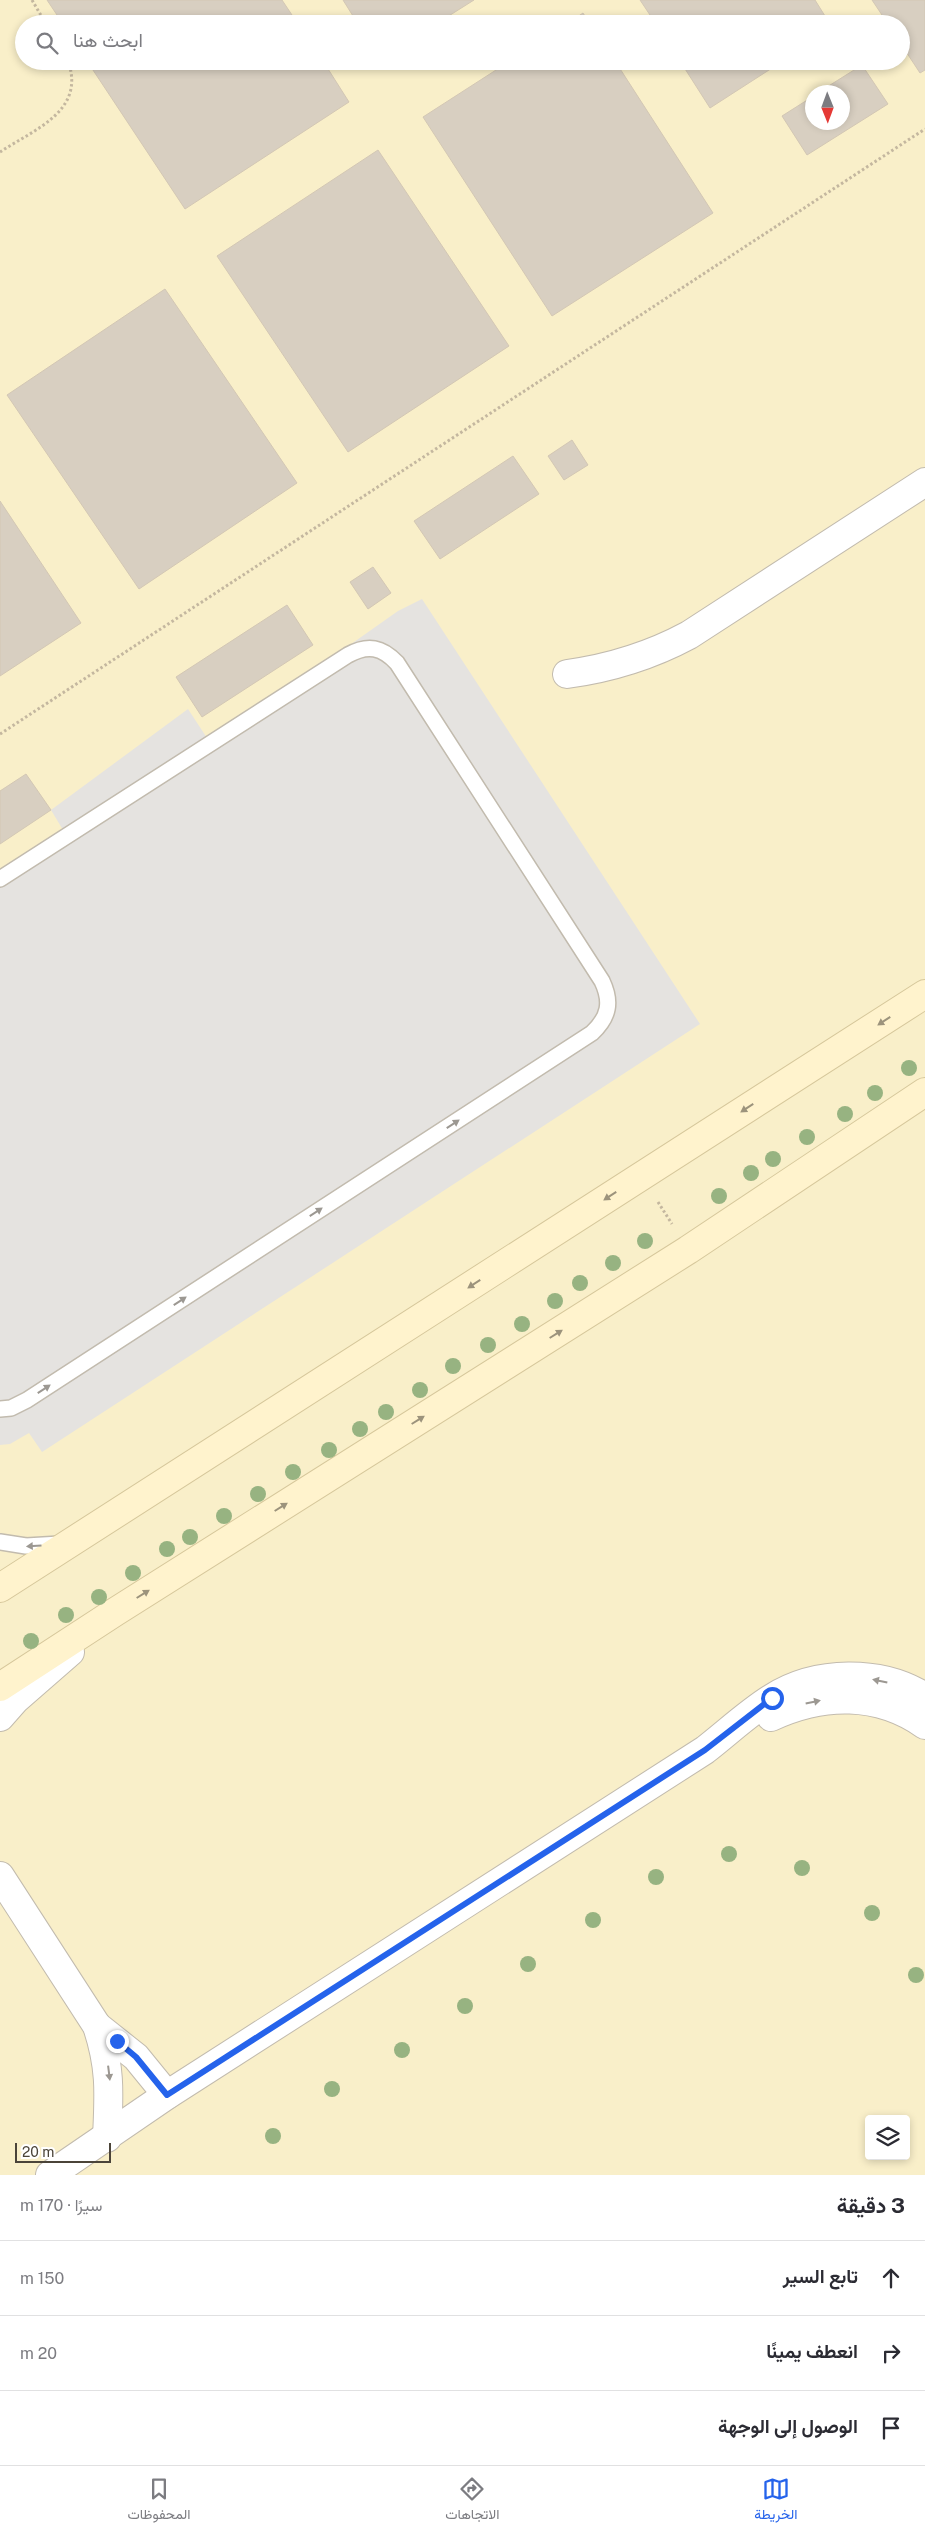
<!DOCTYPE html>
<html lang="ar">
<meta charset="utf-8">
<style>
body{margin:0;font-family:"Public Sans",Vazirmatn,sans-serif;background:#f7f7f7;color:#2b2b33;direction:rtl}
.controls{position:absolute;right:15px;bottom:15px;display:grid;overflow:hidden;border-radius:5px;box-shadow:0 2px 8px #0003}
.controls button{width:45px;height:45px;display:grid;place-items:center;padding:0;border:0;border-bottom:1px solid #e1e1e2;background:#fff;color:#2b2b33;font:25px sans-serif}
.compass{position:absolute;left:805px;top:85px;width:45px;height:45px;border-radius:50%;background:#fff;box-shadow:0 2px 8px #0003;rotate:179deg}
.scale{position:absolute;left:15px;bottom:12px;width:96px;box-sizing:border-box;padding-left:5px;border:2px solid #4b4439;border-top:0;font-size:14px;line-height:18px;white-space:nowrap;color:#4b4439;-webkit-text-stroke:4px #fff;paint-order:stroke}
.stop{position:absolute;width:15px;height:15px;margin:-11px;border:4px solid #2563eb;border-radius:50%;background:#fff}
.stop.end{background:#2563eb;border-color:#fff;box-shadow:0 1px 5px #0008}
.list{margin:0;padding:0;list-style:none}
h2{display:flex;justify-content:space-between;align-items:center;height:65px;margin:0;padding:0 20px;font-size:21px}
h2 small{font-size:16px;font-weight:400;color:#7c7c81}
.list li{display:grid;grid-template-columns:32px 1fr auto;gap:15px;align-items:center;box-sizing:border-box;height:75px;padding:0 20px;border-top:1px solid #e1e1e2}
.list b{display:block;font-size:19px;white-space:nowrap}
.list em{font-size:16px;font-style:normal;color:#7c7c81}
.icon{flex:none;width:28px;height:28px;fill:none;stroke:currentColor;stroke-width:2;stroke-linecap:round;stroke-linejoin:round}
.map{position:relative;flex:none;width:925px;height:2175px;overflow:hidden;direction:ltr}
.search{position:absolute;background:#fff;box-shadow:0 2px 8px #0003;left:15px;right:15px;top:15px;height:55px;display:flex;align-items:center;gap:12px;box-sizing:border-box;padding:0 18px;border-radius:28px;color:#7c7c81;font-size:19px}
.sheet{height:290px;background:#fff}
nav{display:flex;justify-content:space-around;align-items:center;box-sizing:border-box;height:70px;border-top:1px solid #e1e1e2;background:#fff;font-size:14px;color:#7c7c81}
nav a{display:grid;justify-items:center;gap:2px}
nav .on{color:#2563eb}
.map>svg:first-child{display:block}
.sand{fill:#f9efc9;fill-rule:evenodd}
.parking{fill:#e5e3e0}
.building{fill:#d8cfc1;stroke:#d3c7b4}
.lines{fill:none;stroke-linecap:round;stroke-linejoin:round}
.service-casing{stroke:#c2bbae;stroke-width:18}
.minor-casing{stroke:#c2bbae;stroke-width:30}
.secondary-casing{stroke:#d6c79b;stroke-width:30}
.path{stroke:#c4b79f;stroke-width:3;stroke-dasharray:2.5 2.5;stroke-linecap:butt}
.service{stroke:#fff;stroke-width:15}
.minor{stroke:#fff;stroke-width:28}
.secondary{stroke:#fff3cd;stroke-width:28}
.tree{fill:#97b381}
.oneway{fill:#9c937c}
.oneway2{fill:#9c9892}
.route{stroke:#2563eb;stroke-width:6}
</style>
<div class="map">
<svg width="925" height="2175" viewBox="0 0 925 2175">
<rect width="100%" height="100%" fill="#f6f3ec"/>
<path class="sand" d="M 0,0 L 925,0 L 925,2175 L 0,2175 ZM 24,24 L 901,24 L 901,61 L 24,61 ZM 812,92 L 842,92 L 842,122 L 812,122 ZM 869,2119 L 906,2119 L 906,2156 L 869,2156 Z"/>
<path class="parking" d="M 422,599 L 700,1024 L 42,1452 L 29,1433 L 10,1444 L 0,1445 L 0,871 L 63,830 L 51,810 L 188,709 L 207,738 L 320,666 L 398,611 Z"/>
<g class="building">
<path d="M 47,0 L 282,0 L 298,24 L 63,24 Z"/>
<path d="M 343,0 L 474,0 L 436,24 L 358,24 Z"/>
<path d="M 640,0 L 815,0 L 830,24 L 656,24 Z"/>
<path d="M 872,0 L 925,0 L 925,70 L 920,73 L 901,44 L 901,24 L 888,24 Z"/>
<path d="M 583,13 L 590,24 L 567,24 Z"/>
<path d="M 87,61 L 323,61 L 349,102 L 185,209 Z"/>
<path d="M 510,61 L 615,61 L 713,213 L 552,316 L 423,117 Z"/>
<path d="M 680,61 L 783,61 L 710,108 Z"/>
<path d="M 862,65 L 888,104 L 807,155 L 782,116 L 812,97 L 812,122 L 842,122 L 842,92 L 819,92 Z"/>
<path d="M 378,150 L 509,346 L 348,452 L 217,256 Z"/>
<path d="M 165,289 L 297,483 L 139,589 L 7,395 Z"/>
<path d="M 572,440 L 588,465 L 564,480 L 548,456 Z"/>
<path d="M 513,456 L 539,494 L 440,559 L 414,521 Z"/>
<path d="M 0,501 L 81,623 L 0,676 Z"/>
<path d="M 373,567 L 391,593 L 368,609 L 350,582 Z"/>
<path d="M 287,605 L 313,645 L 202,717 L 176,677 Z"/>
<path d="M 26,774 L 51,810 L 0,844 L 0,791 Z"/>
</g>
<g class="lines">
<defs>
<g id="service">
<path d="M 0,879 L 348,655 C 368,644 382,647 397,663 L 602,981 C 612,1002 609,1017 592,1033 L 27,1400 L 11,1408 L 0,1409"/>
<path d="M 0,1542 L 26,1546 L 60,1544"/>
</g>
<g id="minor">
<path d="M 567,674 C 611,668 650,656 689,635 L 925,482"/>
<path d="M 0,1717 L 15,1700 L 70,1652"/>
<path d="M 771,1717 C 823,1693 878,1692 925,1725"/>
<path d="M 0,1876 L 97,2026 C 111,2068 109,2094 107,2138"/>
<path d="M 97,2026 L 136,2057 L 167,2095"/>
<path d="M 50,2175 L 167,2095 L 705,1750 C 727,1733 748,1713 772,1698 C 816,1670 881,1669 925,1697"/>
</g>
<g id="secondary">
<path d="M 0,1588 L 925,994"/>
<path d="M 0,1687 L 115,1612 L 688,1250 L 925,1092"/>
</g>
</defs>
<use href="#service" class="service-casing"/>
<use href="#minor" class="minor-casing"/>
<use href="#secondary" class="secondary-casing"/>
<g class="path">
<path d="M 32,0 L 46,24"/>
<path d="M 0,152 C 35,129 86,111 68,61"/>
<path d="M 0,734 L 925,129"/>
<path d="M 658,1202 L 672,1224"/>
</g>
<use href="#service" class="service"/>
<use href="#minor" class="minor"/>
<use href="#secondary" class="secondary"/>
</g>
<g class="tree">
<circle cx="909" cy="1068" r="8"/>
<circle cx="875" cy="1093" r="8"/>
<circle cx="845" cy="1114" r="8"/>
<circle cx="807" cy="1137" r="8"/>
<circle cx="773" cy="1159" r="8"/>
<circle cx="751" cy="1173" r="8"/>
<circle cx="719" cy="1196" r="8"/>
<circle cx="645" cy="1241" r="8"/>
<circle cx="613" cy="1263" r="8"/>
<circle cx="580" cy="1283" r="8"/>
<circle cx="555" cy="1301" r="8"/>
<circle cx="522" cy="1324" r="8"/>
<circle cx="488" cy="1345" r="8"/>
<circle cx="453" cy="1366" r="8"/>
<circle cx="420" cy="1390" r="8"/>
<circle cx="386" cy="1412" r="8"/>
<circle cx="360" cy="1429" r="8"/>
<circle cx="329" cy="1450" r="8"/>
<circle cx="293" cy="1472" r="8"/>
<circle cx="258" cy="1494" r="8"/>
<circle cx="224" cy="1516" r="8"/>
<circle cx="190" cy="1537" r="8"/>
<circle cx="167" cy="1549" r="8"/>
<circle cx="133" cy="1573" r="8"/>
<circle cx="99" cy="1597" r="8"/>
<circle cx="66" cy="1615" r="8"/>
<circle cx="31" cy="1641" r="8"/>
<circle cx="729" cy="1854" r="8"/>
<circle cx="802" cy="1868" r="8"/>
<circle cx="656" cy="1877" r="8"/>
<circle cx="872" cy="1913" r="8"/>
<circle cx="593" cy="1920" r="8"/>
<circle cx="528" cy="1964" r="8"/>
<circle cx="916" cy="1975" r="8"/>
<circle cx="465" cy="2006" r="8"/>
<circle cx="402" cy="2050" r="8"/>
<circle cx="332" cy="2089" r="8"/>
<circle cx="273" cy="2136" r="8"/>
</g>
<defs><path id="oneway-solid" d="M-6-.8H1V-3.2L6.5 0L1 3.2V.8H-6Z" transform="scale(1.25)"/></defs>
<g class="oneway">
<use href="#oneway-solid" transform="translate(884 1021) rotate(147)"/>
<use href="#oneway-solid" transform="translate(747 1108) rotate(147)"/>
<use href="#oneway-solid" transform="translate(610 1196) rotate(147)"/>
<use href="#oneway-solid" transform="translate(474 1284) rotate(147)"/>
<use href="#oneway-solid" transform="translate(556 1334) rotate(-32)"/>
<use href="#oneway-solid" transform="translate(418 1420) rotate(-32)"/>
<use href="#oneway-solid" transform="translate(281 1507) rotate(-32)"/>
<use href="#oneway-solid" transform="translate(143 1594) rotate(-32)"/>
</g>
<g class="oneway2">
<use href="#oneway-solid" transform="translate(453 1124) rotate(-33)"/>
<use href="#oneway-solid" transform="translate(316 1212) rotate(-33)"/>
<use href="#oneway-solid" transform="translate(180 1301) rotate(-33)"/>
<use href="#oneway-solid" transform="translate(44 1389) rotate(-33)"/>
<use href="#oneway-solid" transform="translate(34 1546) rotate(177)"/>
<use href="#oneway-solid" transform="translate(880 1681) rotate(-168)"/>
<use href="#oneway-solid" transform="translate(813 1702) rotate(-12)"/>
<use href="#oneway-solid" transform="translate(109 2073) rotate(83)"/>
</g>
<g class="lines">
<path class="route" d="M 117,2041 L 136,2057 L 167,2095 L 705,1750 L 772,1698"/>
</g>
</svg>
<div class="controls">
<button><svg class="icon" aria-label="layers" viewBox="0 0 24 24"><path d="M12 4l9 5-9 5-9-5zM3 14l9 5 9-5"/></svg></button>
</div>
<svg class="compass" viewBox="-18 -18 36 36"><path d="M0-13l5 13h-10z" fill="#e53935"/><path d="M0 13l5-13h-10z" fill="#7c7c81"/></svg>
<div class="scale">20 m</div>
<div class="stop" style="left:772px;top:1698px"></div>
<div class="stop end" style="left:117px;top:2041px"></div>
<div class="search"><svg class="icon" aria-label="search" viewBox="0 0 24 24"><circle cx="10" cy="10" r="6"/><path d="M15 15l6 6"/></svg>ابحث هنا</div>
</div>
<section class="sheet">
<h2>3 دقيقة<small>سيرًا · 170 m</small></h2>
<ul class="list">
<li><svg class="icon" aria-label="ahead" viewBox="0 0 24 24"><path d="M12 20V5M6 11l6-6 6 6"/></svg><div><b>تابع السير</b></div><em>150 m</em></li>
<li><svg class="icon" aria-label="right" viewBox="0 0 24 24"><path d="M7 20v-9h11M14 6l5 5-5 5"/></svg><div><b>انعطف يمينًا</b></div><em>20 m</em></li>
<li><svg class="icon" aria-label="arrive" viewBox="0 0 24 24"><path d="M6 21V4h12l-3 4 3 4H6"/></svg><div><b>الوصول إلى الوجهة</b></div></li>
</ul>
</section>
<nav>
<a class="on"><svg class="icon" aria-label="map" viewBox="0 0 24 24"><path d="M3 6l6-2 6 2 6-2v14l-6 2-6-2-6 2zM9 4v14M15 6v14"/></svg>الخريطة</a>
<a><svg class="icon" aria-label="directions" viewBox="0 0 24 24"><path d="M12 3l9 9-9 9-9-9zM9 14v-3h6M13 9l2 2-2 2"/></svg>الاتجاهات</a>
<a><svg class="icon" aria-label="saved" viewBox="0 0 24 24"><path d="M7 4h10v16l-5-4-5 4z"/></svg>المحفوظات</a>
</nav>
